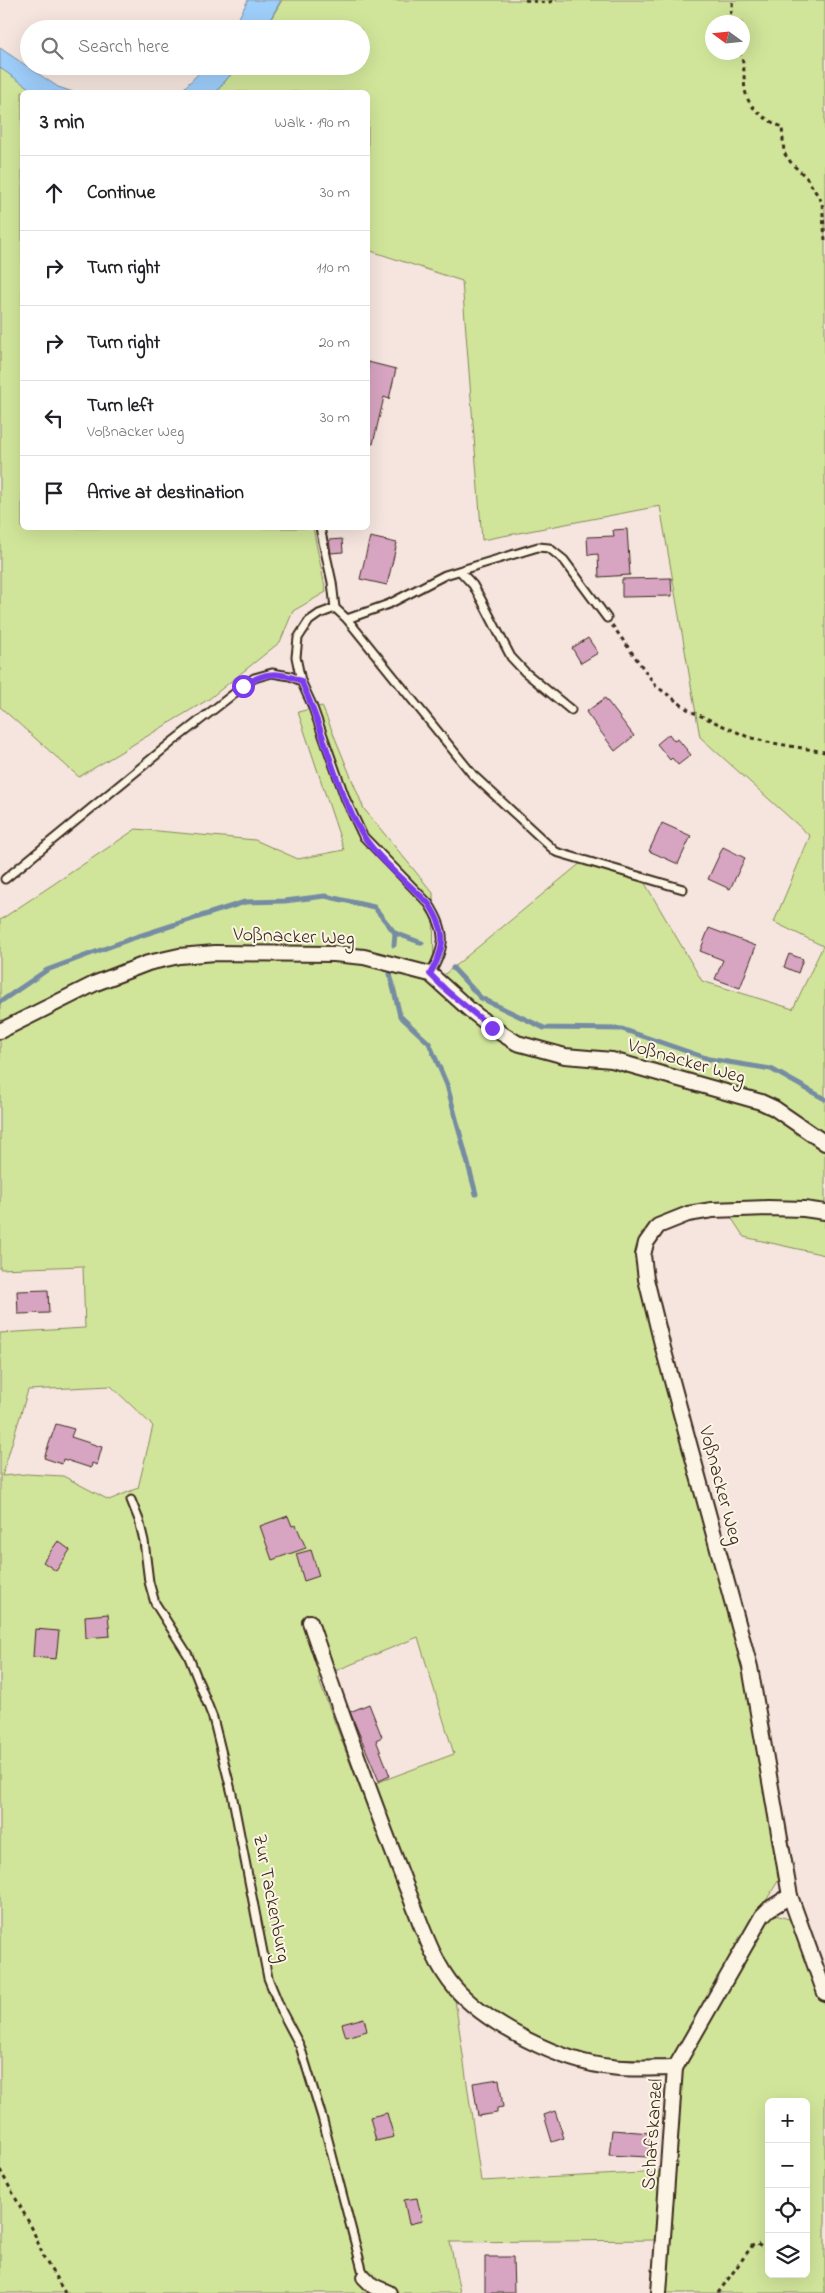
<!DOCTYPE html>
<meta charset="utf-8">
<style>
body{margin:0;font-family:"Indie Flower",sans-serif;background:#f2f2f2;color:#202124}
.controls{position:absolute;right:15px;bottom:15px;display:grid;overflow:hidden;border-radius:8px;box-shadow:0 5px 20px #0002}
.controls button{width:45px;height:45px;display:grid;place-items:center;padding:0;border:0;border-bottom:1px solid #e0e0e0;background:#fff;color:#202124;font:25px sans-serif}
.compass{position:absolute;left:705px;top:15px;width:45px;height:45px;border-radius:50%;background:#fff;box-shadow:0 5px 20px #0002;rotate:285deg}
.stop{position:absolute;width:15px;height:15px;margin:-11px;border:4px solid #7c3aed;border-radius:50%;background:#fff}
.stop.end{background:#7c3aed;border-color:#fff;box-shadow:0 1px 5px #0008}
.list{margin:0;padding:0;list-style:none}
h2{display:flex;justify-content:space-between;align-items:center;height:65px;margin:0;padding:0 20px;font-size:21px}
h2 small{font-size:16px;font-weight:400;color:#757577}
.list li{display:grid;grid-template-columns:32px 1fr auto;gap:15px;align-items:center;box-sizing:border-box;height:75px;padding:0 20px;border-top:1px solid #e0e0e0}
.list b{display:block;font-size:19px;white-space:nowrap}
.list p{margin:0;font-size:16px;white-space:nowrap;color:#757577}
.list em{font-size:16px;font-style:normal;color:#757577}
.icon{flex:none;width:28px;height:28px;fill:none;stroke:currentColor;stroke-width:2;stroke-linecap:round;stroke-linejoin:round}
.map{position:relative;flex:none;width:825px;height:2293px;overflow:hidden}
.search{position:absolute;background:#fff;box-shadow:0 5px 20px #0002;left:20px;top:20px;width:350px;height:55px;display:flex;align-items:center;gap:12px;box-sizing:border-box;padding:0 18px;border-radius:28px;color:#757577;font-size:19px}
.panel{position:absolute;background:#fff;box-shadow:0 5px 20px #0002;left:20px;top:90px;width:350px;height:440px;border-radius:8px}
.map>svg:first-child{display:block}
.green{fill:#d1e59a;stroke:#86885c;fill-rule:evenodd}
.water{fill:#9ecefa;stroke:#768ca2}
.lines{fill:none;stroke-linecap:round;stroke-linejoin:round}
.stream{stroke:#768ca2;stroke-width:5}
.building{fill:#d7a4c1;stroke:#3b2a1e}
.lane-casing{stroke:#3b2a1e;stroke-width:11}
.street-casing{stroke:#3b2a1e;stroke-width:18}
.path{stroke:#3b2a1e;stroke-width:3;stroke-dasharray:4 4;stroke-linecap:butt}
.lane{stroke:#fcf5e5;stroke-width:7}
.street{stroke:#fcf5e5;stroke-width:14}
.route{stroke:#7c3aed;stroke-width:6}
.labels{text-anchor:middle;stroke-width:4;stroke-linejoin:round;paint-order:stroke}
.street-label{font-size:20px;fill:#3b2a1e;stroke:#fcf5e5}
</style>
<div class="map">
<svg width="825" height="2293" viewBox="0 0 825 2293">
<rect width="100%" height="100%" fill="#f5e5de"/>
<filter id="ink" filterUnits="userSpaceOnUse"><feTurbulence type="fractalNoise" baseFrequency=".02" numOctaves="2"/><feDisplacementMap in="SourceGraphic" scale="10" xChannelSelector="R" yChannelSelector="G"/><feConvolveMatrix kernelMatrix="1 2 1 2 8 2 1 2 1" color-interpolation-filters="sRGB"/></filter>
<g filter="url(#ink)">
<g class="green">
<path d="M 282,0 L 825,0 L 825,1255 L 744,1237 L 723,1205 L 662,1216 L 647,1235 L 638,1255 L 749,1678 L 780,1878 L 726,1965 L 666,2074 L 517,2039 L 455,2000 L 481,2181 L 662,2172 L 657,2240 L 450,2242 L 460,2293 L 389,2293 L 366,2275 L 368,2293 L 0,2293 L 0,1333 L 85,1328 L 83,1266 L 0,1269 L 0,920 L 136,829 L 255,840 L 298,859 L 344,850 L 298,712 L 322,706 L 364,809 L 433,893 L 434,983 L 582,862 L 643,880 L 702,981 L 793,1009 L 823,946 L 774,922 L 810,836 L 700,737 L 660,506 L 482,540 L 462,281 L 368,250 L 368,92 L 216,92 L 238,66 L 361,66 L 361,29 L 265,29 ZM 712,22 L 742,22 L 742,52 L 712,52 ZM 111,1386 L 153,1426 L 138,1488 L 109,1500 L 63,1476 L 26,1474 L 2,1476 L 28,1390 ZM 418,1637 L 454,1754 L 360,1789 L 318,1678 Z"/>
<path d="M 0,53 L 63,92 L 22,92 L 22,528 L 313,528 L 326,592 L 293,611 L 280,642 L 209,699 L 79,777 L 0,707 Z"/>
<path d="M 769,1913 L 792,1920 L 809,1955 L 825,2004 L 825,2293 L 659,2293 L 679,2066 ZM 769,2102 L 806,2102 L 806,2274 L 769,2274 Z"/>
</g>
<g class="water">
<path d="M 248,0 L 281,0 L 265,29 L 233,29 Z"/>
<path d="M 0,48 L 58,87 L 73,92 L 35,92 L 0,68 Z"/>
<path d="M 206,66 L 238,66 L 216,92 L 180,92 Z"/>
</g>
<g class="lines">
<g class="stream">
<path d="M 394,945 L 395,933"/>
<path d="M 453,968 L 481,998 L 544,1028 L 622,1029 L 709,1059 L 771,1069 L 825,1099"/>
<path d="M 390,974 L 400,1016 L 429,1043 L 447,1085 L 476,1194"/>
<path d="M 0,1002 L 47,970 L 133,938 L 245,902 L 285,901 L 325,896 L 374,907 L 395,933 L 422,943"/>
</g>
</g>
<g class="building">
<path d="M 368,362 L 396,369 L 389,399 L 384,397 L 373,444 L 368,443 Z"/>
<path d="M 627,529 L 630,575 L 599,577 L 598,554 L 588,555 L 587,537 L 614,536 L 613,530 Z"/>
<path d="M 370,537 L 397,543 L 387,585 L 360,579 Z"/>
<path d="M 342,539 L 343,552 L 331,553 L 329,540 Z"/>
<path d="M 671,578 L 672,596 L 622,597 L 622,579 Z"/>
<path d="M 588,638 L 598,653 L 581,663 L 572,648 Z"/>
<path d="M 605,698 L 634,736 L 615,751 L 586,712 Z"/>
<path d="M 669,734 L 674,741 L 678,739 L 691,755 L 678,765 L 672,758 L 670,760 L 657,744 Z"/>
<path d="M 662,823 L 691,836 L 678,864 L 649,851 Z"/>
<path d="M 723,847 L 745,858 L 730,889 L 708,879 Z"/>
<path d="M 709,928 L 756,946 L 740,988 L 715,979 L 723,960 L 700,951 Z"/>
<path d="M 789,954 L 803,959 L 798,973 L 784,967 Z"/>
<path d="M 48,1290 L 49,1313 L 18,1314 L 17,1291 Z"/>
<path d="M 56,1424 L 74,1429 L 71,1437 L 102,1447 L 97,1465 L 92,1463 L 91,1468 L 63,1459 L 62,1464 L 44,1458 Z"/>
<path d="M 288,1516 L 292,1526 L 296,1525 L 306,1548 L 272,1560 L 260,1526 Z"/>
<path d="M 58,1541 L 70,1550 L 56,1571 L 43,1562 Z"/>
<path d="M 311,1550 L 319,1576 L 304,1581 L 296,1554 Z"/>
<path d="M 108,1614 L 110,1636 L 86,1638 L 85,1616 Z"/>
<path d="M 35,1629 L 59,1631 L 56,1659 L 33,1657 Z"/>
<path d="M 369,1704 L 382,1737 L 376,1740 L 390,1776 L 379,1781 L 350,1712 Z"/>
<path d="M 364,2018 L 367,2031 L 346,2037 L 342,2024 Z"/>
<path d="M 499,2079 L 503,2107 L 497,2108 L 497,2113 L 478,2116 L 473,2083 Z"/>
<path d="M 555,2111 L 564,2138 L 552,2142 L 544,2115 Z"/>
<path d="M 387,2113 L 394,2137 L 376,2141 L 370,2117 Z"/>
<path d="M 612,2130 L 651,2133 L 648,2157 L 609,2155 Z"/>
<path d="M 417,2198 L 422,2221 L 409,2224 L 404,2200 Z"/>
<path d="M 485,2257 L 513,2257 L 514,2293 L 485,2293 Z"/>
</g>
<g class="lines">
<defs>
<g id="lane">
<path d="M 320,528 L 332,582 L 335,608"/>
<path d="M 460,571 L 473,585 L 482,601 L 511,657 L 525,672 L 571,710"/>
<path d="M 347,619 L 389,604 L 445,575 L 538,547 L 549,548 L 564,560 L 607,618"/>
<path d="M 5,879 L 172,742 L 254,678 L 272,673 L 290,676 L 301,681"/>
<path d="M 430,974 C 446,946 447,932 429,904 L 363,836 L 346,800 L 312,705 L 301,681 L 296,657 L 298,638 L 309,621 L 319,614 L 335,608 L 347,619 L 473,775 L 556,852 L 683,889"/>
<path d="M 131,1500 L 139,1520 L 144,1541 L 149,1582 L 155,1603 L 188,1655 L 213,1718 L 232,1794 L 268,1978 L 282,2012 L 300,2046 L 322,2117 L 364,2277"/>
</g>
<g id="street">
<path d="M 0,1031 L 96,983 L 148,963 L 179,956 L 215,953 L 334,954 L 364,957 L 430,974 L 470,1010 L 493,1028 L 517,1043 L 565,1056 L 612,1060 L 761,1102 L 774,1108 L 825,1143"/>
<path d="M 825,1212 L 804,1209 L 768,1208 L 712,1210 L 688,1214 L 658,1226 L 646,1243 L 643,1255 L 646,1279 L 663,1348 L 750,1667 L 790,1896 L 825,1993"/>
<path d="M 310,1622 C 340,1711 372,1799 406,1886 C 419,1917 432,1962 455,1988 C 488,2025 561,2062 611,2067 C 632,2070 654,2068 675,2068"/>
<path d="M 364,2277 L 373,2286 L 389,2293"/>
<path d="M 659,2293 L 675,2068 L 762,1916 L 769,1909 L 790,1896"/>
</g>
</defs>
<use href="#lane" class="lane-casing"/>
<use href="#street" class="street-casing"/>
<g class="path">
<path d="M 525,0 L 546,3 L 557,0"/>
<path d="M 729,22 L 733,0"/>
<path d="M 739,52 C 747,66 742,80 746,94 C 750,110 768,121 782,127 L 784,153 L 792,164 L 806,177 L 822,202 L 825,240"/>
<path d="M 612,625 L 656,686 L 690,711 L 748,737 L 767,742 L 825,752"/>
<path d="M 0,2170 L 32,2228 L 44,2258 L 65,2293"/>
<path d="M 718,2293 L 752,2246 L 757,2244 L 766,2250"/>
</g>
<use href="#lane" class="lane"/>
<use href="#street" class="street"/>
</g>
</g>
<g class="lines" filter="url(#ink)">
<path class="route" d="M 243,686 C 263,672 278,671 301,681 C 325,731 334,788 363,835 C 377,858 409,884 429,904 C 447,932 446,946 430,974 L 447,991 L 492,1028"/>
</g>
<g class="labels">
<g class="street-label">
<text transform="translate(294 935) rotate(2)" y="7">Voßnacker Weg</text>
<text transform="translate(687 1060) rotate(16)" y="7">Voßnacker Weg</text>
<text transform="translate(722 1485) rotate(75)" y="7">Voßnacker Weg</text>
<text transform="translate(273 1898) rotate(79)" y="7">Zur Tackenburg</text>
<text transform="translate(651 2134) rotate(-86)" y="7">Schafskanzel</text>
</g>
</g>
</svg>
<div class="controls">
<button>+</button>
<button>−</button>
<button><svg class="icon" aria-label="locate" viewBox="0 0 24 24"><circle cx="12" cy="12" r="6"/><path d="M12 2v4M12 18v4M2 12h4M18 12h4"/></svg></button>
<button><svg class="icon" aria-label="layers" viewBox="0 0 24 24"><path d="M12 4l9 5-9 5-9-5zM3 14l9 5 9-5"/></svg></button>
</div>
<svg class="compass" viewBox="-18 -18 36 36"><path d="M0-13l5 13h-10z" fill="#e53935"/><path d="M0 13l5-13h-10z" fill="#757577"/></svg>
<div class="stop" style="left:243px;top:686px"></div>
<div class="stop end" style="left:492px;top:1028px"></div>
<div class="search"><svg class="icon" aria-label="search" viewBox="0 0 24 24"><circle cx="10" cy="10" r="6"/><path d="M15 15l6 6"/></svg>Search here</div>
<section class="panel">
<h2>3 min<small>Walk · 190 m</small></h2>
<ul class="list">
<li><svg class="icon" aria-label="ahead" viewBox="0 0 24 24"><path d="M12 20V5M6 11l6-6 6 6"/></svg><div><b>Continue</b></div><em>30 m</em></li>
<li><svg class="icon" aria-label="right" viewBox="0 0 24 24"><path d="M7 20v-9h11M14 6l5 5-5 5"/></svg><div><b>Turn right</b></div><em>110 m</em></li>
<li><svg class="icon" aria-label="right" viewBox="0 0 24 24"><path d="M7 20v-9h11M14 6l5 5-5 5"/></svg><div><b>Turn right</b></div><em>20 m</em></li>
<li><svg class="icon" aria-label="left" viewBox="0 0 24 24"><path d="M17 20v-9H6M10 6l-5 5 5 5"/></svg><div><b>Turn left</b><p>Voßnacker Weg</p></div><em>30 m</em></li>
<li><svg class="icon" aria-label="arrive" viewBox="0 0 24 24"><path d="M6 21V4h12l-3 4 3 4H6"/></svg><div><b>Arrive at destination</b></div></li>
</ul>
</section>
</div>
